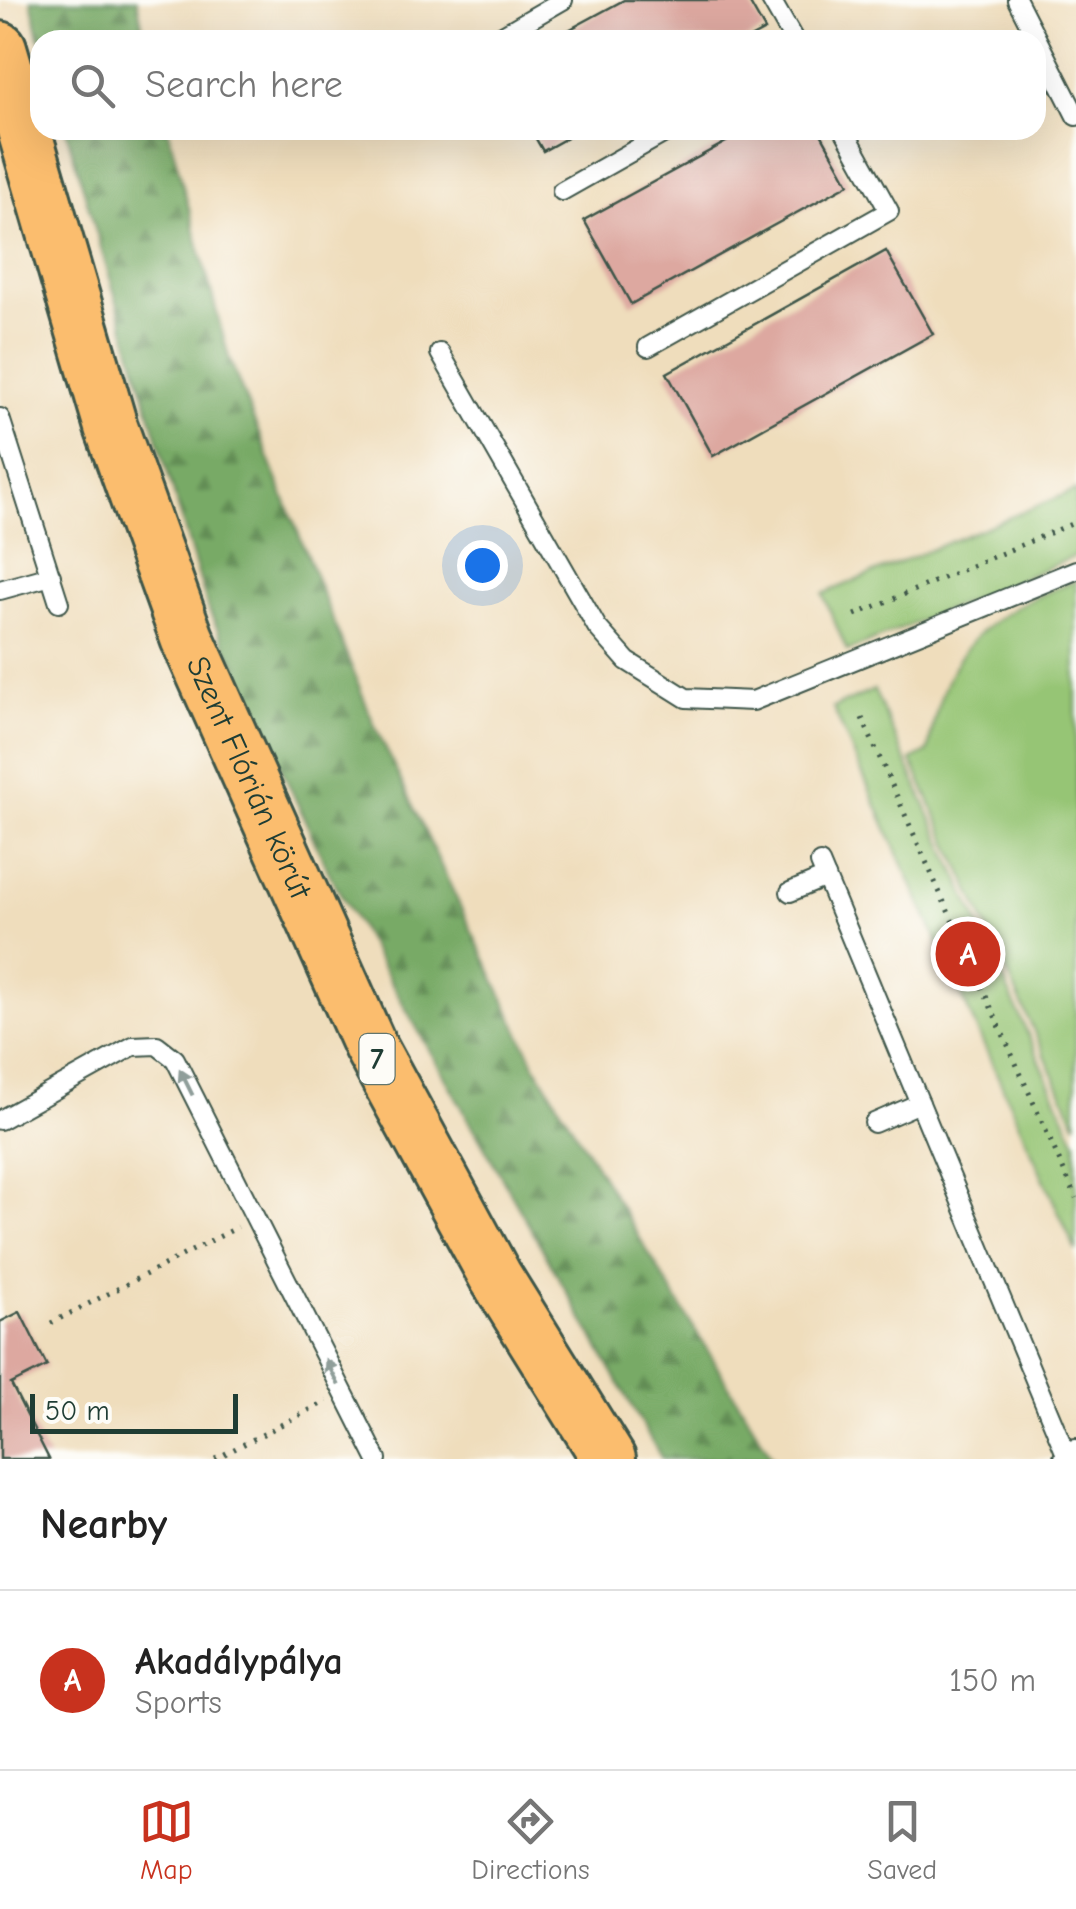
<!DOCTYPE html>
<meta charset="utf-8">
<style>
body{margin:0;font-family:"Comic Neue",sans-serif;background:#f2f2f2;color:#222}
.scale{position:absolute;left:30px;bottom:25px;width:208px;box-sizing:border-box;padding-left:10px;border:5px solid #1f3d34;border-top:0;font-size:28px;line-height:35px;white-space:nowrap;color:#1f3d34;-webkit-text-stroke:8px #fdfcf7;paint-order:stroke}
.you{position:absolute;left:482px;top:565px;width:35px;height:35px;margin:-25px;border:8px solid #fff;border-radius:50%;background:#1a73e8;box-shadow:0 0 0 15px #1a73e833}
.badge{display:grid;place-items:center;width:65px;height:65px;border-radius:50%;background:#c8321e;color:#fff;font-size:32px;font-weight:700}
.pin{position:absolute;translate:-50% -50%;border:5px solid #fff;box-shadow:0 2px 10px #0006}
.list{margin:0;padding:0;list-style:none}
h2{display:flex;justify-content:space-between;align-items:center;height:130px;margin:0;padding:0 40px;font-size:42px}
h2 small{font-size:32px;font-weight:400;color:#767676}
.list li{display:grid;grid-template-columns:65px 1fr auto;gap:30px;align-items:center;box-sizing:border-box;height:180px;padding:0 40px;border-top:2px solid #e0e0e0}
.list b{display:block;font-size:38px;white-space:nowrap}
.list p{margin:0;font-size:32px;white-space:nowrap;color:#767676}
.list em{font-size:32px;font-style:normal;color:#767676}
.icon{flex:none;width:55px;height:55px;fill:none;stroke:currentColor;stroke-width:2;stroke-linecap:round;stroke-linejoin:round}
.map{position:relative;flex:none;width:1076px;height:1459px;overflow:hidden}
.search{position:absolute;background:#fff;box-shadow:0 10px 40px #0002;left:30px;right:30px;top:30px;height:110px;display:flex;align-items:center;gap:25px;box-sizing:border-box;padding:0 35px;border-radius:30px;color:#767676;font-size:38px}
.sheet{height:310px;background:#fff}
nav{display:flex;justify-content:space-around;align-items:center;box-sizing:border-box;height:140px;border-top:2px solid #e0e0e0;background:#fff;font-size:28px;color:#767676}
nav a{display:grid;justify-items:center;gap:5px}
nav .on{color:#c8321e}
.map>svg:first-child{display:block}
.forest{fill:url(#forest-firs);stroke:#4c744d;stroke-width:2.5}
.park{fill:#96c575;stroke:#5a8154;stroke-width:2.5}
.building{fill:#dda8a0}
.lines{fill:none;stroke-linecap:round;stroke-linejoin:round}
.service-casing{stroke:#3e5548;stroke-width:22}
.minor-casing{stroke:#3e5548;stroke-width:38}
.primary-casing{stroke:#3e5548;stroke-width:58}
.path{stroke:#3e5548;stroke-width:5;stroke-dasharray:2.5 8;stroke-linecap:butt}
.service{stroke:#fff;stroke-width:18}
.minor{stroke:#fff;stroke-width:32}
.primary{stroke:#fbbd6e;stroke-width:52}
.oneway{fill:#8f9e9a}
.labels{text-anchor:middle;stroke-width:10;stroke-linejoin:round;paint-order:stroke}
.shield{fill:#fdfcf7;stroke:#62766e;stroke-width:2.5}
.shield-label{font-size:30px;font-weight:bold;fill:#1f3d34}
.street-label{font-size:32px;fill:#1f3d34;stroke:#fdfcf7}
</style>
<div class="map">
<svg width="1076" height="1459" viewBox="0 0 1076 1459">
<defs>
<pattern id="forest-firs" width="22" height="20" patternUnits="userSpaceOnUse" patternTransform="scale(2.5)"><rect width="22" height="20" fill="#78aa66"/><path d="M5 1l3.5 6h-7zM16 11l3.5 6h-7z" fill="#628c55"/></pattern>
</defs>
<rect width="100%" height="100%" fill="#fdfcf7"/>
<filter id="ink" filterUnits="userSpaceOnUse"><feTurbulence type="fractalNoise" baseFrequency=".01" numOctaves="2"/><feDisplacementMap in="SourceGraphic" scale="20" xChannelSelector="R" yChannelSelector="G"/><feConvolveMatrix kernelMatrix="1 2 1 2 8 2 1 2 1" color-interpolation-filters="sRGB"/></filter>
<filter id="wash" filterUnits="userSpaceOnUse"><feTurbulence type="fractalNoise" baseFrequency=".0048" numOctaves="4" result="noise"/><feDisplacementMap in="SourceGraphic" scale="40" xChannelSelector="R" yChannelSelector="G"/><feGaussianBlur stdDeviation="2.25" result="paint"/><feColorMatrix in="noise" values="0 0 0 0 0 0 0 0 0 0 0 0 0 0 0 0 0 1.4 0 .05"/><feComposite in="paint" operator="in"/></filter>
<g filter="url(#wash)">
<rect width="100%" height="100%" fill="#efddbc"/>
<g class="forest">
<path d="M 31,0 L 137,0 L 145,40 L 40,41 Z"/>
<path d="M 66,130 L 168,130 L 229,358 L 374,724 L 535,1065 L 773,1459 L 662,1459 L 331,877 L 208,608 Z"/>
</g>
<g class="park">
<path d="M 1076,490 L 1076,556 L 847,651 L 823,594 Z"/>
<path d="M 1076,581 L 1076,1124 L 911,760 L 928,752 C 944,650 981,615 1076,581 Z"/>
<path d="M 874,690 L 1076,1142 L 1076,1251 L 833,708 Z"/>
</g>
<g id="blocks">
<g class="building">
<path d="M 624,0 L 748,0 L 765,30 L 746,40 L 550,40 Z"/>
<path d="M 531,130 L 581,130 L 543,151 Z"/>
<path d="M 748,130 L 819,130 L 849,184 L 631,304 L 584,220 Z"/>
<path d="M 886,251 L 933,334 L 713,456 L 667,373 Z"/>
<path d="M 20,1312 L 47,1366 L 11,1384 L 49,1459 L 0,1459 L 0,1322 Z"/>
</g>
</g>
</g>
<g filter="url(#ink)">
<use href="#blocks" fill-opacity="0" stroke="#3e5548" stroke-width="2.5"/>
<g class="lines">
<defs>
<g id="service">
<path d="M 771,0 L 794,40"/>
<path d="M 1017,0 L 1076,116"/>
<path d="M 494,40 L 563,0"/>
<path d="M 562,191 L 670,130"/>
<path d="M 648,347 L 889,211 L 844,130"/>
<path d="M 440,353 L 597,627 L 627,661 L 686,698 L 753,701 L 1076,570"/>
<path d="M 0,418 L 59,603"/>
<path d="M 0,590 L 51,576"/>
<path d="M 820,863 L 1068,1459"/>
<path d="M 790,892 L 826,877"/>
<path d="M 0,1120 L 133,1046 L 157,1045 L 175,1059 L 377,1459"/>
<path d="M 874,1123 L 920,1103"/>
</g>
<path id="minor" d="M 1071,1459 L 1076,1456"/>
<g id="primary">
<path id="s1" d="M 0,48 L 111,427 L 187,638 L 370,1046 L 495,1276 L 609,1459"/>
</g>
</defs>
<use href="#service" class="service-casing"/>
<use href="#minor" class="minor-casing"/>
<use href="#primary" class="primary-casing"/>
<g class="path">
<path d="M 855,615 L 1076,522"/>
<path d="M 862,718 L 1076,1198"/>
<path d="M 51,1323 L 238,1227"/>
<path d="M 215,1459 L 327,1401"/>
</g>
<use href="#service" class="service"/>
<use href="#minor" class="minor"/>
<use href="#primary" class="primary"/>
</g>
<defs><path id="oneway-solid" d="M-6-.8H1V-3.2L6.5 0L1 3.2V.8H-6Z" transform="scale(2.5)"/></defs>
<g class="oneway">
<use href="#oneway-solid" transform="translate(186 1082) rotate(-116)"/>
<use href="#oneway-solid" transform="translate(332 1372) rotate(-117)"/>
</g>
</g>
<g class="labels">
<rect class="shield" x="359.5" y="1034" width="35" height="50" rx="8"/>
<g class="shield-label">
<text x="377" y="1069">7</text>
</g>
<g class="street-label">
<text dy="11" stroke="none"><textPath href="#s1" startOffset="772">Szent Flórián körút</textPath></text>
</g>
</g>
</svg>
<div class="scale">50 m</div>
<div class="you"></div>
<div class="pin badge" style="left:968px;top:954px">A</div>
<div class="search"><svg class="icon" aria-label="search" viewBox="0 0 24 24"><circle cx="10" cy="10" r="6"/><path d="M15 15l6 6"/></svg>Search here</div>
</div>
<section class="sheet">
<h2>Nearby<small></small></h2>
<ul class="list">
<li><span class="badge">A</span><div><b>Akadálypálya</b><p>Sports</p></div><em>150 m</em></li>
</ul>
</section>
<nav>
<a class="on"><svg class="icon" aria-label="map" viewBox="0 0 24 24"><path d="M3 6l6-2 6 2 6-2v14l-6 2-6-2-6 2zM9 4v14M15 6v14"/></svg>Map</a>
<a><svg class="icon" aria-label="directions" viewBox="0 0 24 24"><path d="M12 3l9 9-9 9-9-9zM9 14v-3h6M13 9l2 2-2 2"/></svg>Directions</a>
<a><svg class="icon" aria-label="saved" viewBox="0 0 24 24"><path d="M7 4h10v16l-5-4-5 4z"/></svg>Saved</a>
</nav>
